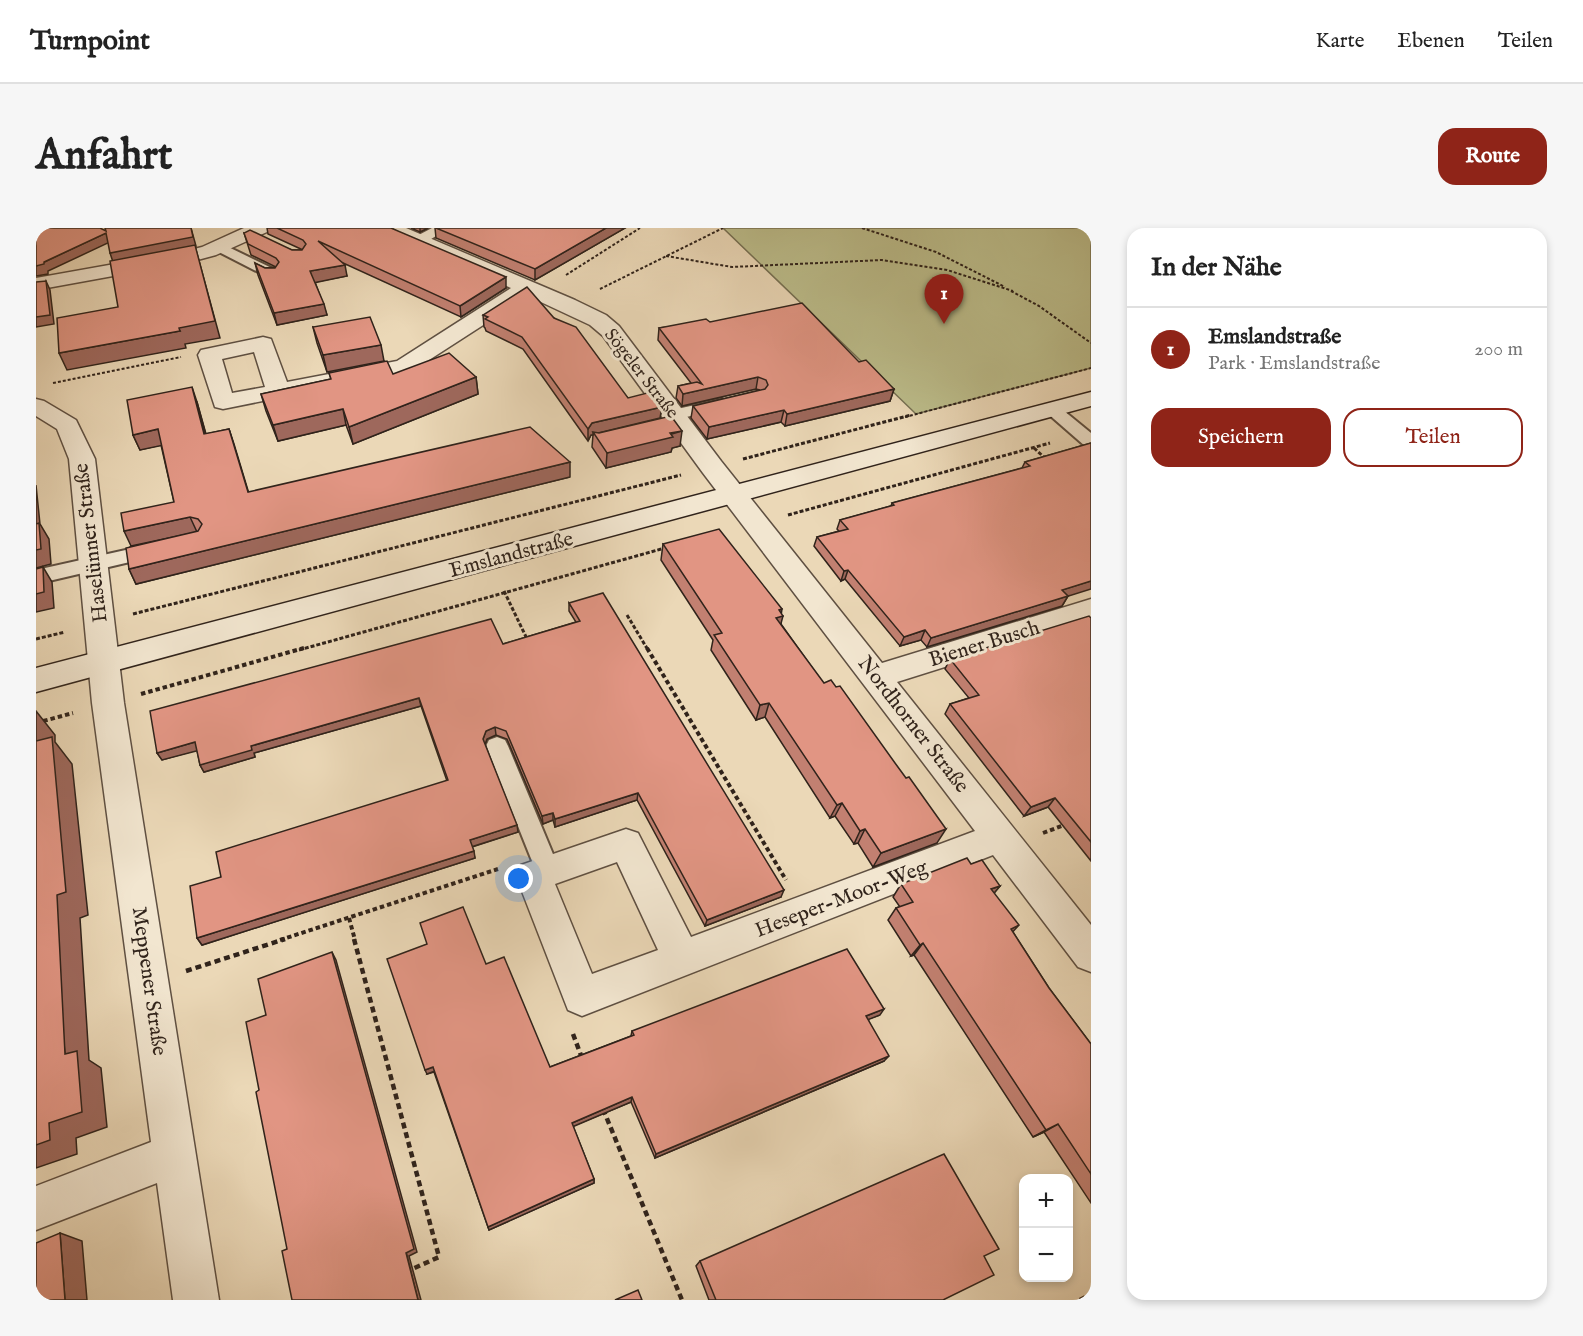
<!DOCTYPE html>
<html lang="de">
<meta charset="utf-8">
<style>
body{margin:0;font-family:"IM FELL English",serif;background:#f6f6f6;color:#222}
.controls{position:absolute;right:18px;bottom:18px;display:grid;overflow:hidden;border-radius:12px;box-shadow:0 3px 9px #0003}
.controls button{width:54px;height:54px;display:grid;place-items:center;padding:0;border:0;border-bottom:2px solid #e0e0e0;background:#fff;color:#222;font:30px sans-serif}
.you{position:absolute;left:483px;top:651px;width:21px;height:21px;margin:-15px;border:4px solid #fff;border-radius:50%;background:#1a73e8;box-shadow:0 0 0 9px #1a73e833}
.badge{display:grid;place-items:center;width:39px;height:39px;border-radius:50%;background:#8f2418;color:#fff;font-size:20px;font-weight:700}
.pin{position:absolute;translate:-50% -50px;filter:drop-shadow(0 2px 3px #0008)}
.pin::after{content:'';position:absolute;top:32px;width:21px;height:18px;background:inherit;clip-path:polygon(0 0,100% 0,50% 100%)}
.list{margin:0;padding:0;list-style:none}
h2{display:flex;justify-content:space-between;align-items:center;height:78px;margin:0;padding:0 24px;font-size:26px}
h2 small{font-size:20px;font-weight:400;color:#767676}
.list li{display:grid;grid-template-columns:39px 1fr auto;gap:18px;align-items:center;box-sizing:border-box;height:84px;padding:0 24px;border-top:2px solid #e0e0e0}
.list b{display:block;font-size:22px;white-space:nowrap}
.list p{margin:0;font-size:20px;white-space:nowrap;color:#767676}
.list em{font-size:20px;font-style:normal;color:#767676}
.actions{display:flex;gap:12px;padding:18px 24px}
.actions a{flex:1;padding:14px 0;border:2px solid #8f2418;border-radius:18px;text-align:center;font-size:21px;color:#8f2418}
.actions .main{background:#8f2418;color:#fff}
.map{position:relative;flex:none;width:1055px;height:1072px;overflow:hidden;border-radius:18px}
header{display:flex;align-items:center;gap:36px;box-sizing:border-box;height:84px;padding:0 30px;background:#fff;border-bottom:2px solid #e0e0e0}
header strong{font-size:28px}
nav{display:flex;gap:33px;margin-inline-start:auto;font-size:21px}
.intro{display:flex;align-items:center;justify-content:space-between;box-sizing:border-box;height:144px;padding:0 36px}
h1{margin:0;font-size:42px}
.button{padding:15px 27px;border-radius:18px;background:#8f2418;color:#fff;font-size:21px;font-weight:700}
main{display:flex;gap:36px;padding:0 36px}
aside{flex:1;background:#fff;border-radius:18px;box-shadow:0 3px 9px #0003}
.map>svg:first-child{display:block}
.green{fill:#bcbd8b;stroke:#767053;stroke-width:1.5}
.lines{fill:none;stroke-linecap:round;stroke-linejoin:round}
.lane-casing{stroke:#5f5042;stroke-width:4}
.street-casing{stroke:#5f5042;stroke-width:3}
.secondary-casing{stroke:#30231b;stroke-width:3}
.path-far3{stroke:#30231b;stroke-width:2;stroke-dasharray:3 2;stroke-linecap:butt}
.path-far2{stroke:#30231b;stroke-width:3;stroke-dasharray:4 2;stroke-linecap:butt}
.path-far1{stroke:#30231b;stroke-width:4;stroke-dasharray:4.5 3;stroke-linecap:butt}
.path{stroke:#30231b;stroke-width:4.5;stroke-dasharray:6 4;stroke-linecap:butt}
.lane{fill:#f2e6d0;fill-rule:evenodd}
.street{fill:#f2e6d0;fill-rule:evenodd}
.secondary{fill:#f2e6d0;fill-rule:evenodd}
.wall{fill:#c28071;stroke:#30231b;stroke-width:1.5}
.shaded-wall{fill:#9e685c;stroke:#30231b;stroke-width:1.5}
.building{fill:#e19583;stroke:#30231b;stroke-width:1.5}
.labels{text-anchor:middle;stroke-width:6;stroke-linejoin:round;paint-order:stroke}
.far-street-label{font-size:18px;fill:#30231b;stroke:#f2e6d0}
.street-label{font-size:21px;fill:#30231b;stroke:#f2e6d0}
</style>
<header>
<strong>Turnpoint</strong>
<nav><a>Karte</a><a>Ebenen</a><a>Teilen</a></nav>
</header>
<div class="intro"><h1>Anfahrt</h1><a class="button">Route</a></div>
<main>
<div class="map">
<svg width="1055" height="1072" viewBox="0 0 1055 1072">
<rect width="100%" height="100%" fill="#ebd8b7"/>
<filter id="stains"><feTurbulence type="fractalNoise" baseFrequency=".00333" numOctaves="4"/><feColorMatrix values="0 0 0 0 .2 0 0 0 0 .09 0 0 0 0 .02 0 0 0 .5 -.17"/></filter>
<radialGradient id="worn" r=".72"><stop offset=".6" stop-color="#630" stop-opacity="0"/><stop offset="1" stop-color="#630" stop-opacity=".3"/></radialGradient>
<path class="green" d="M 687,0 L 1055,0 L 1055,140 L 880,186 Z"/>
<g class="lines">
<defs>
<g id="lane">
<path d="M 396,0 L 413,0 L 387,16 L 377,16 L 375,13 L 377,10 Z"/>
<path d="M 184,15 L 242,43 L 244,46 L 242,49 L 232,49 L 179,22 L 177,19 L 179,16 Z"/>
<path d="M 686,171 L 694,176 L 692,179 L 638,192 L 630,187 L 632,183 Z"/>
<path d="M 1016,176 L 1022,178 L 1055,205 L 1055,219 L 1049,218 L 1010,184 L 1008,181 Z"/>
<path d="M 121,315 L 128,316 L 130,321 L 128,326 L 0,356 L 0,342 Z"/>
<path d="M 461,509 L 469,512 L 472,518 L 524,643 L 521,651 L 512,654 L 503,651 L 500,643 L 450,518 L 453,512 Z"/>
</g>
<g id="street">
<path d="M 208,0 L 234,0 L 231,4 L 180,27 L 154,34 L 0,62 L 0,50 L 146,24 L 166,19 Z"/>
<path d="M 343,0 L 370,0 L 539,72 L 570,87 L 583,98 L 685,233 L 846,435 L 1055,371 L 1055,393 L 861,454 L 1055,697 L 1055,744 L 1042,739 L 957,627 L 546,788 L 532,782 L 480,648 L 485,637 L 590,601 L 602,605 L 655,709 L 939,603 L 667,245 L 567,108 L 554,97 L 492,68 L 376,143 L 187,181 L 179,179 L 162,127 L 165,122 L 227,109 L 235,111 L 251,154 L 361,133 L 475,60 L 346,4 ZM 218,124 L 229,159 L 196,165 L 186,131 ZM 581,634 L 622,722 L 556,746 L 519,656 Z"/>
<path d="M 0,171 L 8,173 L 40,192 L 59,231 L 88,475 L 183,1072 L 137,1072 L 121,955 L 0,1002 L 0,958 L 115,914 L 56,475 L 33,231 L 21,201 L 0,188 Z"/>
</g>
<path id="secondary" d="M 1055,164 L 1055,178 L 0,464 L 0,440 Z"/>
</defs>
<use href="#lane" class="lane-casing"/>
<use href="#street" class="street-casing"/>
<use href="#secondary" class="secondary-casing"/>
<g class="path-far3">
<path d="M 826,0 L 900,24 L 969,59"/>
<path d="M 630,28 L 696,39 L 846,32 L 911,42 L 977,63"/>
<path d="M 530,47 L 604,0"/>
<path d="M 564,61 L 687,0"/>
<path d="M 975,63 L 1003,78 L 1055,115"/>
<path d="M 17,155 L 145,129"/>
<path d="M 869,189 L 1055,140"/>
</g>
<g class="path-far2">
<path d="M 998,220 L 1010,231"/>
<path d="M 707,231 L 875,187"/>
<path d="M 752,287 L 1014,215"/>
<path d="M 468,363 L 492,413"/>
<path d="M 97,386 L 645,247"/>
<path d="M 591,387 L 612,422"/>
<path d="M 0,411 L 29,404"/>
<path d="M 263,422 L 629,320"/>
</g>
<g class="path-far1">
<path d="M 611,420 L 750,652"/>
<path d="M 105,466 L 268,420"/>
<path d="M 0,495 L 37,485"/>
<path d="M 1007,605 L 1031,596"/>
<path d="M 313,690 L 319,712"/>
<path d="M 244,712 L 462,641"/>
</g>
<g class="path">
<path d="M 318,711 L 403,1029 L 374,1042"/>
<path d="M 150,743 L 249,711"/>
<path d="M 537,806 L 546,830"/>
<path d="M 567,881 L 646,1072"/>
<path d="M 1044,1072 L 1055,1066"/>
</g>
<use href="#lane" class="lane"/>
<use href="#street" class="street"/>
<use href="#secondary" class="secondary"/>
</g>
<g class="wall">
<path d="M 231,0 L 355,0 L 470,60 L 425,89 L 305,34 L 311,48 L 279,54 L 291,87 L 241,97 L 222,47 L 219,35 L 229,40 L 240,39 L 215,27 L 208,5 L 256,22 L 267,22 L 232,6 Z"/>
<path d="M 375,0 L 392,0 L 384,4 Z"/>
<path d="M 399,0 L 589,0 L 499,52 L 400,10 Z"/>
<path d="M 447,87 L 518,90 L 592,170 L 626,179 L 624,190 L 644,218 L 636,220 L 635,224 L 570,240 L 556,219 L 557,207 L 555,207 L 552,213 L 487,121 L 450,103 L 449,100 L 448,99 Z"/>
<path d="M 674,94 L 823,134 L 858,161 L 854,173 L 749,198 L 745,194 L 671,211 L 655,190 L 657,178 L 724,162 L 720,161 L 646,178 L 640,170 L 642,158 L 655,155 L 622,112 L 623,100 Z"/>
<path d="M 277,99 L 348,133 L 291,144 L 281,115 Z"/>
<path d="M 293,145 L 440,149 L 442,166 L 317,216 L 310,197 L 242,213 L 230,183 L 225,166 L 295,151 Z"/>
<path d="M 161,174 L 170,206 L 193,201 L 212,264 L 534,249 L 100,356 L 93,341 L 139,309 L 95,318 L 138,274 L 125,217 L 104,222 L 97,207 Z"/>
<path d="M 1055,215 L 1032,368 L 1026,378 L 891,419 L 885,412 L 864,418 L 809,351 L 805,353 L 778,318 L 781,309 L 803,303 L 801,301 L 804,292 L 855,278 L 856,275 L 986,240 L 989,234 Z"/>
<path d="M 627,316 L 745,385 L 745,396 L 901,615 L 837,639 L 822,615 L 818,616 L 799,588 L 794,590 L 729,489 L 720,492 L 675,422 L 677,412 L 625,332 Z"/>
<path d="M 533,375 L 745,669 L 669,698 L 601,572 L 519,599 L 517,592 L 507,596 L 471,511 L 460,507 L 451,511 L 449,516 L 482,604 L 436,619 L 439,630 L 166,717 L 161,710 L 185,649 L 411,553 L 385,478 L 218,525 L 219,529 L 168,544 L 164,537 L 161,522 L 126,532 L 121,525 L 467,416 L 540,394 L 533,383 Z"/>
<path d="M 1055,390 L 1055,633 L 1012,579 L 988,588 L 909,486 L 914,476 L 933,470 L 909,441 L 914,431 Z"/>
<path d="M 935,636 L 964,658 L 958,665 L 977,704 L 1013,760 L 1055,816 L 1055,975 L 1008,904 L 997,909 L 878,727 L 875,728 L 852,692 L 860,680 L 864,679 L 857,669 L 865,656 Z"/>
<path d="M 450,736 L 514,839 L 595,808 L 596,803 L 844,787 L 832,791 L 848,833 L 619,930 L 595,874 L 537,898 L 558,951 L 558,955 L 453,1002 L 398,844 L 391,846 Z"/>
<path d="M 948,1028 L 907,1072 L 673,1072 L 660,1038 L 664,1033 Z"/>
</g>
<g class="shaded-wall">
<path d="M 155,0 L 160,18 L 159,18 L 184,110 L 149,116 L 150,120 L 31,142 L 23,125 L 144,103 L 77,34 L 74,25 Z"/>
<path d="M 384,0 L 392,0 L 384,4 Z"/>
<path d="M 570,0 L 589,0 L 499,52 L 499,41 Z"/>
<path d="M 70,5 L 74,14 L 12,43 L 12,46 L 0,48 L 0,38 Z"/>
<path d="M 309,37 L 311,48 L 277,55 L 274,43 Z"/>
<path d="M 470,49 L 470,60 L 425,89 L 424,78 Z"/>
<path d="M 10,53 L 14,62 L 18,96 L 0,99 L 0,89 Z"/>
<path d="M 288,76 L 291,87 L 241,97 L 238,85 Z"/>
<path d="M 345,117 L 348,133 L 291,144 L 287,127 Z"/>
<path d="M 440,149 L 442,166 L 317,216 L 313,199 Z"/>
<path d="M 722,149 L 720,161 L 646,178 L 647,166 Z"/>
<path d="M 156,159 L 161,174 L 174,222 L 168,206 Z"/>
<path d="M 858,161 L 854,173 L 749,198 L 751,186 Z"/>
<path d="M 626,179 L 624,190 L 558,206 L 557,204 L 557,207 L 555,207 L 552,213 L 552,201 L 556,195 Z"/>
<path d="M 307,181 L 310,197 L 242,213 L 237,197 Z"/>
<path d="M 748,182 L 745,194 L 671,211 L 673,199 Z"/>
<path d="M 122,201 L 128,217 L 104,222 L 97,207 Z"/>
<path d="M 193,201 L 198,216 L 217,279 L 212,264 Z"/>
<path d="M 646,203 L 644,218 L 636,220 L 635,224 L 570,240 L 571,225 Z"/>
<path d="M 534,234 L 534,249 L 100,356 L 93,341 Z"/>
<path d="M 0,257 L 4,296 L 13,311 L 15,336 L 0,340 Z"/>
<path d="M 154,289 L 161,304 L 95,318 L 88,303 Z"/>
<path d="M 7,339 L 16,354 L 18,380 L 0,384 L 0,366 Z"/>
<path d="M 812,342 L 809,351 L 805,353 L 808,343 Z"/>
<path d="M 1055,353 L 1055,361 L 1020,372 L 1026,362 Z"/>
<path d="M 1032,368 L 1026,378 L 891,419 L 895,410 Z"/>
<path d="M 746,381 L 745,388 L 747,388 L 743,403 L 736,405 L 743,382 Z"/>
<path d="M 889,402 L 885,412 L 864,418 L 868,409 Z"/>
<path d="M 383,470 L 385,478 L 218,525 L 219,529 L 168,544 L 164,537 L 215,518 Z"/>
<path d="M 733,475 L 729,489 L 720,492 L 724,477 Z"/>
<path d="M 0,483 L 19,507 L 19,514 L 36,536 L 52,687 L 44,690 L 53,832 L 65,840 L 71,899 L 40,910 L 41,926 L 0,940 L 0,917 L 13,895 L 29,826 L 0,514 Z"/>
<path d="M 459,499 L 460,507 L 451,511 L 448,519 L 447,511 L 450,503 Z"/>
<path d="M 159,514 L 164,522 L 126,532 L 121,525 Z"/>
<path d="M 602,565 L 601,572 L 519,599 L 519,591 Z"/>
<path d="M 1019,570 L 1012,579 L 988,588 L 995,579 Z"/>
<path d="M 806,575 L 799,588 L 794,590 L 801,577 Z"/>
<path d="M 517,585 L 517,592 L 507,596 L 506,588 Z"/>
<path d="M 481,597 L 482,604 L 435,619 L 434,612 Z"/>
<path d="M 829,601 L 822,615 L 818,616 L 824,603 Z"/>
<path d="M 910,601 L 901,615 L 837,639 L 845,625 Z"/>
<path d="M 438,623 L 439,630 L 166,717 L 161,710 Z"/>
<path d="M 964,658 L 954,670 L 955,661 Z"/>
<path d="M 748,662 L 745,669 L 669,698 L 671,692 Z"/>
<path d="M 983,697 L 972,709 L 975,701 Z"/>
<path d="M 887,715 L 878,727 L 875,728 L 884,717 Z"/>
<path d="M 296,724 L 300,732 L 381,1024 L 373,1028 L 385,1072 L 382,1072 Z"/>
<path d="M 848,781 L 844,787 L 826,794 L 830,788 Z"/>
<path d="M 853,828 L 848,833 L 619,930 L 620,926 Z"/>
<path d="M 397,839 L 399,843 L 391,846 L 389,842 Z"/>
<path d="M 596,869 L 595,874 L 536,899 L 536,895 Z"/>
<path d="M 1022,896 L 1008,904 L 997,909 L 1010,902 Z"/>
<path d="M 558,951 L 558,955 L 453,1002 L 452,999 Z"/>
<path d="M 24,1005 L 46,1013 L 51,1072 L 29,1072 Z"/>
</g>
<g class="building">
<path d="M 0,0 L 64,0 L 70,3 L 69,0 L 155,0 L 157,9 L 74,25 L 70,5 L 8,34 L 8,36 L 0,38 Z"/>
<path d="M 241,0 L 355,0 L 470,49 L 424,78 L 282,13 L 309,37 L 274,43 L 288,76 L 238,85 L 219,35 L 229,40 L 239,40 L 243,34 L 240,30 L 212,16 L 208,5 L 214,2 L 256,22 L 266,22 L 270,16 L 267,12 Z"/>
<path d="M 400,0 L 570,0 L 499,41 Z"/>
<path d="M 159,17 L 179,93 L 143,100 L 144,103 L 23,125 L 21,90 L 82,79 L 74,33 Z"/>
<path d="M 10,53 L 14,87 L 0,89 L 0,54 Z"/>
<path d="M 491,59 L 518,90 L 540,99 L 592,170 L 615,164 L 626,179 L 556,195 L 552,201 L 486,109 L 449,91 L 452,89 L 447,87 Z"/>
<path d="M 766,75 L 823,134 L 830,132 L 858,161 L 751,186 L 748,182 L 673,199 L 657,178 L 729,161 L 732,157 L 730,152 L 722,149 L 647,166 L 642,158 L 661,154 L 666,156 L 623,100 L 670,91 L 674,94 Z"/>
<path d="M 334,89 L 345,117 L 287,127 L 277,99 Z"/>
<path d="M 413,125 L 440,149 L 313,199 L 307,181 L 237,197 L 225,166 L 295,151 L 293,145 L 351,133 L 357,146 Z"/>
<path d="M 156,159 L 168,206 L 193,201 L 212,264 L 494,199 L 534,234 L 93,341 L 90,320 L 162,303 L 166,296 L 162,291 L 154,289 L 88,303 L 85,285 L 138,274 L 122,201 L 97,207 L 91,172 Z"/>
<path d="M 635,188 L 646,203 L 634,205 L 637,209 L 571,225 L 557,204 L 563,205 Z"/>
<path d="M 1055,215 L 1055,353 L 1026,362 L 1032,368 L 895,410 L 889,402 L 868,409 L 812,342 L 808,343 L 781,309 L 812,301 L 804,292 L 858,277 L 856,275 L 994,238 L 989,234 Z"/>
<path d="M 3,295 L 5,321 L 0,322 L 0,296 Z"/>
<path d="M 683,301 L 746,381 L 743,382 L 747,388 L 740,390 L 788,455 L 795,452 L 800,459 L 804,458 L 859,535 L 870,550 L 873,549 L 910,601 L 845,625 L 829,601 L 824,603 L 806,575 L 801,577 L 733,475 L 724,477 L 678,407 L 686,405 L 627,316 Z"/>
<path d="M 7,339 L 8,364 L 0,366 L 0,341 Z"/>
<path d="M 567,365 L 748,662 L 671,692 L 602,565 L 519,591 L 517,585 L 506,588 L 470,503 L 459,499 L 450,503 L 447,511 L 481,597 L 434,612 L 438,623 L 161,710 L 154,658 L 185,649 L 180,624 L 412,552 L 383,470 L 215,518 L 216,522 L 164,537 L 159,514 L 121,525 L 114,483 L 455,391 L 467,416 L 544,393 L 533,375 Z"/>
<path d="M 1053,388 L 1055,390 L 1055,614 L 1019,570 L 995,579 L 914,476 L 943,467 L 914,431 Z"/>
<path d="M 16,509 L 30,664 L 21,667 L 29,826 L 41,823 L 46,884 L 13,895 L 14,912 L 0,917 L 0,513 Z"/>
<path d="M 931,630 L 935,636 L 946,632 L 964,658 L 955,661 L 983,697 L 975,701 L 1013,760 L 1055,816 L 1055,946 L 1022,896 L 1010,902 L 887,715 L 884,717 L 860,680 L 877,674 L 865,656 Z"/>
<path d="M 427,679 L 450,736 L 468,729 L 514,839 L 598,807 L 596,803 L 811,721 L 848,781 L 830,788 L 853,828 L 620,926 L 596,869 L 536,895 L 558,951 L 452,999 L 397,839 L 389,842 L 351,731 L 391,716 L 384,695 Z"/>
<path d="M 296,724 L 378,1021 L 370,1025 L 382,1072 L 256,1072 L 246,1023 L 251,1021 L 220,864 L 223,862 L 210,794 L 230,787 L 222,751 Z"/>
<path d="M 908,926 L 963,1021 L 948,1028 L 958,1047 L 907,1072 L 680,1072 L 664,1033 Z"/>
<path d="M 24,1005 L 29,1072 L 0,1072 L 0,1015 Z"/>
<path d="M 602,1062 L 606,1072 L 579,1072 Z"/>
</g>
<g class="labels">
<g class="far-street-label">
<text transform="translate(606 145) rotate(52)" y="6">Sögeler Straße</text>
</g>
<g class="street-label">
<text transform="translate(54 315) rotate(-97)" y="7">Haselünner Straße</text>
<text transform="translate(475 326) rotate(-15)" y="7">Emslandstraße</text>
<text transform="translate(948 415) rotate(-17)" y="7">Biener Busch</text>
<text transform="translate(878 496) rotate(52)" y="7">Nordhorner Straße</text>
<text transform="translate(805 670) rotate(-21)" y="7">Heseper-Moor-Weg</text>
<text transform="translate(114 753) rotate(82)" y="7">Meppener Straße</text>
</g>
</g>
<rect width="100%" height="100%" filter="url(#stains)"/>
<rect width="100%" height="100%" fill="url(#worn)"/>
</svg>
<div class="controls">
<button>+</button>
<button>−</button>
</div>
<div class="you"></div>
<div class="pin badge" style="left:908px;top:96px">1</div>
</div>
<aside>
<h2>In der Nähe<small></small></h2>
<ul class="list">
<li><span class="badge">1</span><div><b>Emslandstraße</b><p>Park · Emslandstraße</p></div><em>200 m</em></li>
</ul>
<div class="actions"><a class="main">Speichern</a><a>Teilen</a></div>
</aside>
</main>
